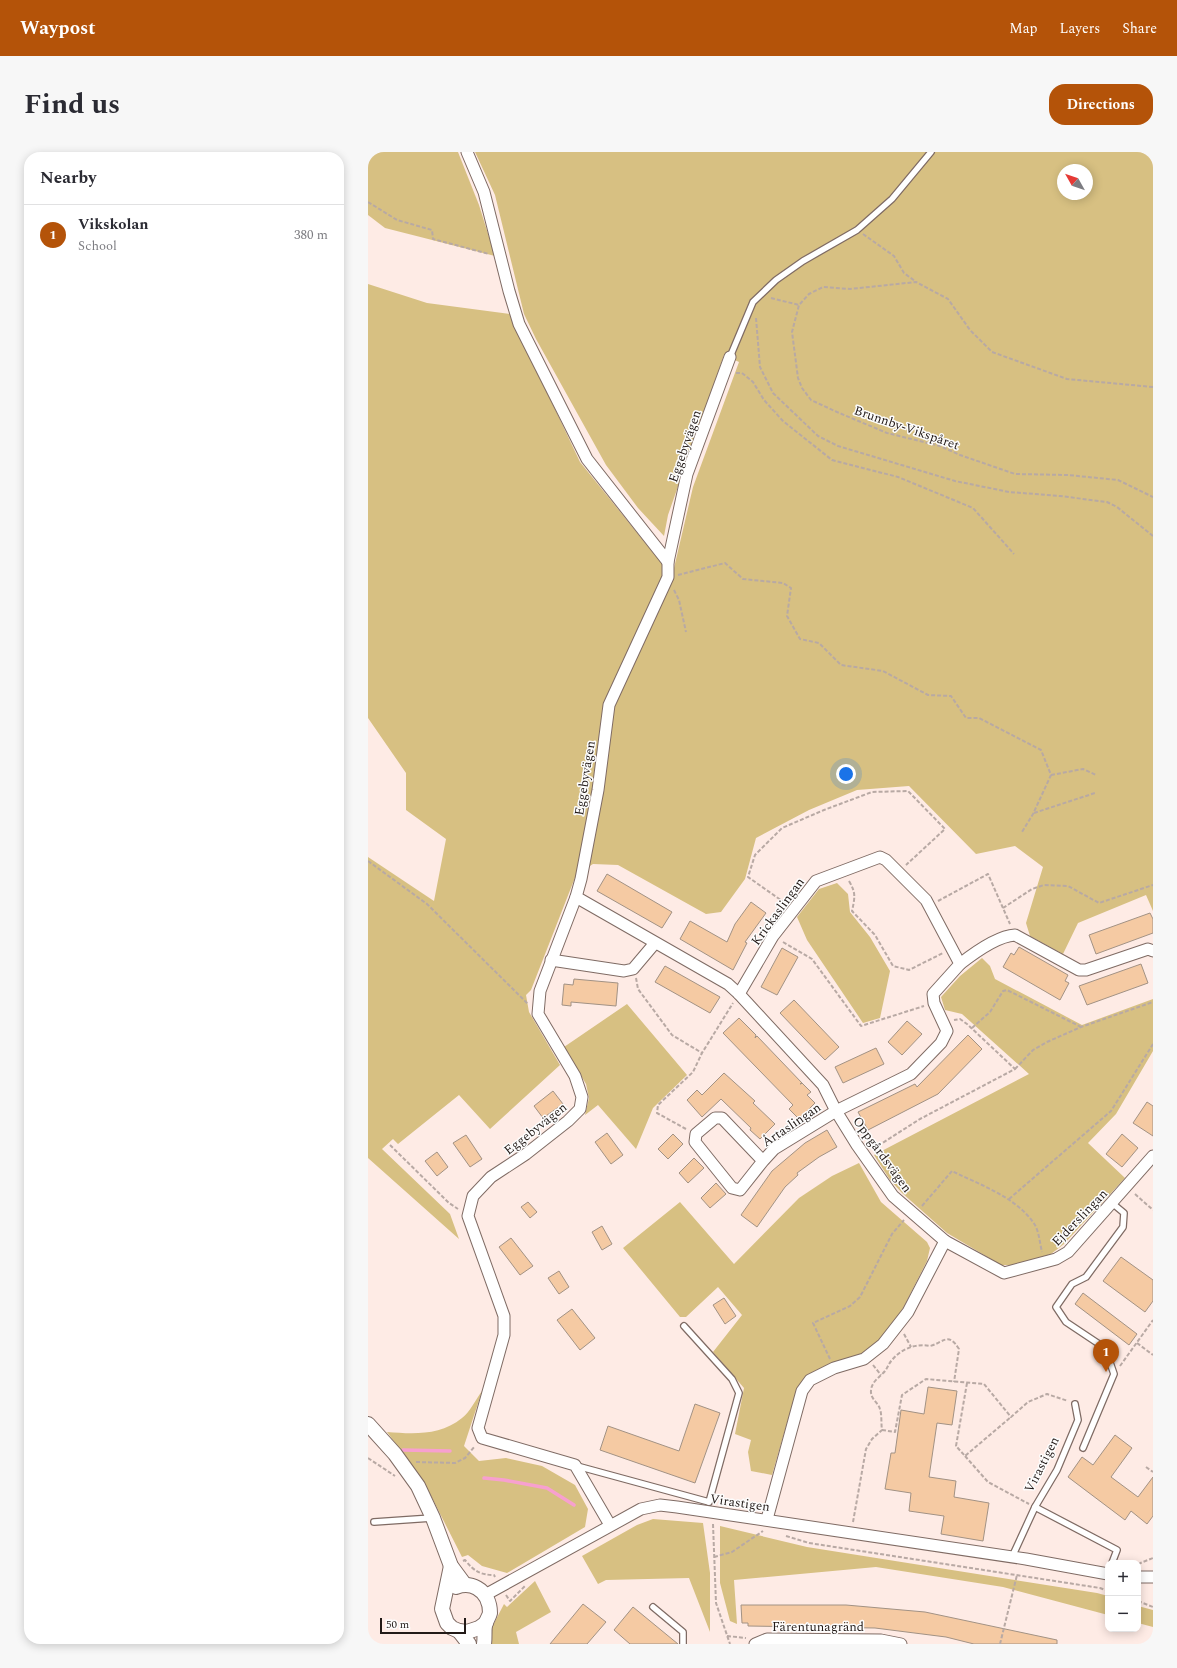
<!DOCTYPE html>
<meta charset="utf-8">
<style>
body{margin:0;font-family:Spectral,serif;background:#f7f7f7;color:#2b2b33}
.controls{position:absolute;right:12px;bottom:12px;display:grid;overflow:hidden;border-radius:8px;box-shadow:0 2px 10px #0003}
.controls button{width:36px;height:36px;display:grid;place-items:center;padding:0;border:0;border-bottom:1px solid #e1e1e2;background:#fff;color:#2b2b33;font:20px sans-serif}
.compass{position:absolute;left:689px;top:12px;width:36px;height:36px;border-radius:50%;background:#fff;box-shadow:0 2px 10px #0003;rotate:310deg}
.scale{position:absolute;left:12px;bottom:10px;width:86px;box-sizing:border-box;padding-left:4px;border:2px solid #221a17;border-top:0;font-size:11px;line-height:14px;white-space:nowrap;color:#221a17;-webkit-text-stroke:3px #fdfdfd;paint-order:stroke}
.you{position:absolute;left:478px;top:622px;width:14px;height:14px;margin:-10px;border:3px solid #fff;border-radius:50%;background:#1a73e8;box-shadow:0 0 0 6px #1a73e833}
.badge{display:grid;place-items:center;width:26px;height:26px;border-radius:50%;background:#b45309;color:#fff;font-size:13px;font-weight:700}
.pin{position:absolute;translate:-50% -33px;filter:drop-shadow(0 1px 2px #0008)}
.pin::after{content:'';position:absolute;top:21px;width:14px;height:12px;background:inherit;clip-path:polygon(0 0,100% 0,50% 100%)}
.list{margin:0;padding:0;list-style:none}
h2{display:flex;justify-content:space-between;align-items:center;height:52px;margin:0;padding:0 16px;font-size:17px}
h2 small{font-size:13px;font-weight:400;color:#7c7c81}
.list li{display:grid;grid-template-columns:26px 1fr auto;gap:12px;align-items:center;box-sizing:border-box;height:60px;padding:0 16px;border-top:1px solid #e1e1e2}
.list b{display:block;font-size:15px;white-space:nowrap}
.list p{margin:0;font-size:13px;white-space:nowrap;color:#7c7c81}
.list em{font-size:13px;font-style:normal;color:#7c7c81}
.map{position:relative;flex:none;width:785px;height:1492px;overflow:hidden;border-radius:16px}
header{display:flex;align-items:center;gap:24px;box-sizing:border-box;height:56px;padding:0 20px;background:#b45309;color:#fff}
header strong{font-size:19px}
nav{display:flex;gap:22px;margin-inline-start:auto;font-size:14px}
.intro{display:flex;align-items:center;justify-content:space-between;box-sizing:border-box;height:96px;padding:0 24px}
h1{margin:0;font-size:28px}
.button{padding:10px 18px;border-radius:16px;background:#b45309;color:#fff;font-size:14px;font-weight:700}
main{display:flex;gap:24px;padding:0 24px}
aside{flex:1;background:#fff;border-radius:16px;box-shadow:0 2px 10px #0003}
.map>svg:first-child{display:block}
.green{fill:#d7c082;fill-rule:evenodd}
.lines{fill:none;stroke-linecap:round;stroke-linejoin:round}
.stream{stroke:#f7a0cf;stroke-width:3.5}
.building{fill:#f5caa3;stroke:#a29284}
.service-casing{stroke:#7f6b64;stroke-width:8}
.minor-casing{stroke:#7f6b64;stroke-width:13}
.tertiary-casing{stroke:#7f6b64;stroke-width:16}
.path{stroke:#b8a9a4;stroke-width:2;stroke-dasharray:4 2;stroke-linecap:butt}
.service{stroke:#fff;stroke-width:5.5}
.minor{stroke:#fff;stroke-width:11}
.tertiary{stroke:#fff;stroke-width:14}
.labels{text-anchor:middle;stroke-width:3;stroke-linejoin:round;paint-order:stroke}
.street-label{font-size:13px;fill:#221a17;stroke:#fdfdfd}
</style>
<header>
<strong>Waypost</strong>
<nav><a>Map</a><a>Layers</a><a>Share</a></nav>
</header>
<div class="intro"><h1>Find us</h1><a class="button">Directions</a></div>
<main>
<aside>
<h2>Nearby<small></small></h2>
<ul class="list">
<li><span class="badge">1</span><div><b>Vikskolan</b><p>School</p></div><em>380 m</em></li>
</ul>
</aside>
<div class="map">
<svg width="785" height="1492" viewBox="0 0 785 1492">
<rect width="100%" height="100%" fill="#feebe5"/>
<g class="green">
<path d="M 0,0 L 90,0 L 111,53 L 127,104 L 17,76 L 0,63 Z"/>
<path d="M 107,0 L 785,0 L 785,759 L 778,743 L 710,771 L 695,802 L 662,784 L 658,771 L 675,715 L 647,694 L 608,702 L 541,634 L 489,638 L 441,658 L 388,686 L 377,727 L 353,760 L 338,762 L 250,713 L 225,712 L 208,723 L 163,838 L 158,843 L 161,860 L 192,913 L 122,977 L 91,943 L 30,992 L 25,987 L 14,997 L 82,1062 L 91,1087 L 0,1006 L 0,705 L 66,749 L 78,687 L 38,658 L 38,621 L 0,566 L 0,132 L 59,151 L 142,162 L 212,310 L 287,403 L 306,416 L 325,335 L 371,210 L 356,203 L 300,363 L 296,384 L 270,356 L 238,313 L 168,187 L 156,162 L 127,43 ZM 695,18 L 719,18 L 719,42 L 695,42 Z"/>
<path d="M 469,731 L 480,742 L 482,760 L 502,785 L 522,819 L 512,866 L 495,871 L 439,788 L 429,765 L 451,737 Z"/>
<path d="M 614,806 L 622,814 L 627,827 L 714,873 L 785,847 L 785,899 L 748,962 L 720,991 L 757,1026 L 696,1092 L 683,1102 L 646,1113 L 633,1113 L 579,1081 L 534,1041 L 522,1028 L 506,1003 L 661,922 L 594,862 L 577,858 L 573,845 L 592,824 Z"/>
<path d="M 259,852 L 319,923 L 285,956 L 268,997 L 230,953 L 217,963 L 221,946 L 218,932 L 196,895 Z"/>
<path d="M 491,1011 L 513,1050 L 559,1090 L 562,1096 L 559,1109 L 530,1166 L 510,1189 L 495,1201 L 439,1225 L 429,1236 L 404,1323 L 383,1319 L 380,1300 L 383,1288 L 367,1282 L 376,1236 L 345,1200 L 374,1163 L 350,1135 L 318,1165 L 312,1165 L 255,1096 L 312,1050 L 366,1112 L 431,1046 L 464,1024 Z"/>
<path d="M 114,1239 L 96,1294 L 111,1309 L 138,1306 L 174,1314 L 207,1333 L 220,1357 L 217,1375 L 139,1421 L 114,1414 L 100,1403 L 94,1405 L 56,1330 L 19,1280 C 45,1282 72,1284 94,1266 C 102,1260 108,1247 114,1239 Z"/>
<path d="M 285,1367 L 335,1371 L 342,1421 L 342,1480 L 321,1426 L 238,1428 L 230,1432 L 214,1404 L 269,1373 Z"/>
<path d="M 352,1374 L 439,1395 L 729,1441 L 740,1444 L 740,1463 L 635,1435 L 508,1415 L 366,1428 L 369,1472 L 362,1469 L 352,1431 Z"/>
<path d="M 167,1429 L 183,1460 L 148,1480 L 151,1492 L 124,1492 L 122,1479 L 136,1452 L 139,1455 Z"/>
<path d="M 770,1454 L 785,1458 L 785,1475 L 770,1471 Z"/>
</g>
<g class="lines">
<g class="stream">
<path d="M 35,1298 L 82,1299"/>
<path d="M 116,1326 L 136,1328 L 179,1336 L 206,1353"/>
</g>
</g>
<g class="building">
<path d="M 239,722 L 304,760 L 294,776 L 229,739 Z"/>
<path d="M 383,750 L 398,761 L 377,790 L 379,791 L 365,818 L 312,787 L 322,769 L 359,790 L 367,772 Z"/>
<path d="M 782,761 L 785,767 L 785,781 L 728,802 L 721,783 Z"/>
<path d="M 651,795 L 700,823 L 697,829 L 701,831 L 692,848 L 635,815 L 643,801 L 646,803 Z"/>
<path d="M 414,796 L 430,805 L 409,843 L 393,835 Z"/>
<path d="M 773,812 L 780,831 L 719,853 L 711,834 Z"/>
<path d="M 297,814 L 352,845 L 342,861 L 287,830 Z"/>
<path d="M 206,827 L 250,831 L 248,854 L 203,850 L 203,854 L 194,853 L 196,832 L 205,833 Z"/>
<path d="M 426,848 L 471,895 L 457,908 L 412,861 Z"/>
<path d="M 371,866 L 388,883 L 387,886 L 389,884 L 434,931 L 432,932 L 434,931 L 443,940 L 439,943 L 447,951 L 431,967 L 421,957 L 425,953 L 355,881 Z"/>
<path d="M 539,869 L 554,882 L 534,903 L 520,890 Z"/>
<path d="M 600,883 L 614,897 L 570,942 L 500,978 L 490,960 L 547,932 L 549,935 Z"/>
<path d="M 508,896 L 516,912 L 475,931 L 467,915 Z"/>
<path d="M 356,921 L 387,949 L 385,951 L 407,972 L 392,987 L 382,978 L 383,976 L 353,947 L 334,965 L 319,948 L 329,938 L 334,943 Z"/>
<path d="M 185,939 L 195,952 L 175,966 L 166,954 Z"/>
<path d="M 779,950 L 785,954 L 785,984 L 765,971 Z"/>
<path d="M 459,978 L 469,995 L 451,1005 L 429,1021 L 430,1023 L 417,1035 L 389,1075 L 373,1063 L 404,1019 L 437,991 Z"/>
<path d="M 239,981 L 255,1003 L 243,1012 L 227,990 Z"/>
<path d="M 305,982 L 315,992 L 300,1007 L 290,997 Z"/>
<path d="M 754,982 L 770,996 L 754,1015 L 738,1002 Z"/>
<path d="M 98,983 L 114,1007 L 102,1015 L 85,991 Z"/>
<path d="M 69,1000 L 80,1015 L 69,1024 L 57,1009 Z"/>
<path d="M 326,1006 L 336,1016 L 320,1031 L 311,1021 Z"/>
<path d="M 348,1031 L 358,1042 L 342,1056 L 333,1046 Z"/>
<path d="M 160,1050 L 169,1060 L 162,1066 L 153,1055 Z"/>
<path d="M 234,1074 L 244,1092 L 234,1098 L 224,1080 Z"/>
<path d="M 143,1086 L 165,1114 L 152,1123 L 131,1095 Z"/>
<path d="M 753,1105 L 785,1128 L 785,1149 L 777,1160 L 735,1129 Z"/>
<path d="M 191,1119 L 201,1135 L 191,1142 L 180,1126 Z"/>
<path d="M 715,1141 L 769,1182 L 761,1193 L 707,1152 Z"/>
<path d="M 356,1146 L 368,1164 L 357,1172 L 345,1153 Z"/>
<path d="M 204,1157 L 227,1186 L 212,1198 L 189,1168 Z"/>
<path d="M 560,1235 L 589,1239 L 584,1273 L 569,1271 L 561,1325 L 588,1329 L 586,1345 L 621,1351 L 615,1389 L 573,1382 L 576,1364 L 541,1359 L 543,1341 L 517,1337 L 523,1301 L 527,1301 L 533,1258 L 556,1262 Z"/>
<path d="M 327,1252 L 352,1261 L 327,1331 L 232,1298 L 240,1274 L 311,1299 Z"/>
<path d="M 747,1283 L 764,1296 L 743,1325 L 770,1345 L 785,1325 L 785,1364 L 779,1372 L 763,1359 L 757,1368 L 700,1325 L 714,1305 L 725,1313 Z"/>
<path d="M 215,1452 L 238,1470 L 219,1492 L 182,1492 Z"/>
<path d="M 373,1453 L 478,1453 L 557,1460 L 689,1488 L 689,1492 L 606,1492 L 578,1485 L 507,1476 L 380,1474 L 380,1471 L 374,1471 Z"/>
<path d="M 265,1455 L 310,1492 L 262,1492 L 246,1478 Z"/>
</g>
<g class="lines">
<defs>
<g id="service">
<path d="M 362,205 L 385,150 L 408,128 L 435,109 L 489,78 L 524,47 L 563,0"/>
<path d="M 316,1174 L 364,1227 L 371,1241 L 341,1350"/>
<path d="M 715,1296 L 746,1222 L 737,1196 L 698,1170 L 688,1155 L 704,1132 L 718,1125 L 755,1075 L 756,1061 L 744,1051"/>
<path d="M 209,1314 L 341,1350"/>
<path d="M 667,1355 L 749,1398 L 744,1411"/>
<path d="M 6,1370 L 64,1366"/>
<path d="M 644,1405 L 667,1355 L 689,1318 L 710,1268 L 707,1252"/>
<path d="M 285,1455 L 315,1480 L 315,1492"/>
</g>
<g id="minor">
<path d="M 99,0 L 116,40 L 141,139 L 151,172 L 219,307 L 300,410"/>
<path d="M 208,745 L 360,832 L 371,842 L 455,933 L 468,959 L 489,993 L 525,1044 L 577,1089 L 540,1160 L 515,1192 L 496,1207 L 466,1216 L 442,1228 L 434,1239 L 399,1367"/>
<path d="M 183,808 L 256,819 L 265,817 L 287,791"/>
<path d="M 592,812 C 606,801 630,784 647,783 L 711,818 L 718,818 L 780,797 L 785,799"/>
<path d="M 371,842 L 405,784 L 448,729 L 512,705 L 518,708 L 558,748 L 592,812 L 565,842 L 566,851 L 579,879 L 573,891 L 543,922 L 468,959 L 406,997 L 395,1009 L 354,966 L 347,966 L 328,982 L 327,990 L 364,1036 L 372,1038 L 395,1009"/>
<path d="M 577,1089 L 636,1121 L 688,1107 L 700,1100 L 785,1004"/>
<path d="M 242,1373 L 207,1313 L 114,1286 L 110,1276 L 136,1183 L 136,1164 L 100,1064 L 105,1044 L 123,1025 L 158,1002 L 200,969 L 212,957 L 214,945 L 207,924 L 170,862 L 172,839 L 208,745 L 213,727 L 230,638 L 241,553 L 300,425 L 300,410 L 319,322 L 362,205"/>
<path d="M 770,1425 L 785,1425"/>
<path d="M 117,1443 L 273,1357 L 292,1353 L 309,1355 L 658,1407 L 740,1422"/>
<path d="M 387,1492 L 399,1487 L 513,1488 L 533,1492"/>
</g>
<g id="tertiary">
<path d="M 0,1272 L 27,1302 L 50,1334 L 65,1366 L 83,1414 L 97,1433"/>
<path d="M 83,1414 L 74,1457 L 79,1471 L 84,1476 L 91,1479 L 99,1480 L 111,1476 L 118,1471"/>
<path d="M 88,1435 C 96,1432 102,1432 109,1436 C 118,1441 122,1451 122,1461 C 121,1465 118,1469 117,1473 C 116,1479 117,1486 116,1492"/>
<path d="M 91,1479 L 101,1492"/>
</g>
</defs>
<use href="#service" class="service-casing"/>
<use href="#minor" class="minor-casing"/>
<use href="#tertiary" class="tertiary-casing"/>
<g class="path">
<path d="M 0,50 L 29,68 L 64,78 L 65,87 L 121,102"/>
<path d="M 495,82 L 526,104 L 536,121 L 547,129"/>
<path d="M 403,146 L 431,153"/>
<path d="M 388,166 L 392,215 L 405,241 L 450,284 L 470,294 L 587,329 L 641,340 L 692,344 L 739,350 L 749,355 L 785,384"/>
<path d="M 368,221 L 374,221 L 385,230 L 396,248 L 415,269 L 464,308 L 530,325 L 605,356 L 646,402"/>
<path d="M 785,235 L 699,227 L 624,200 L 602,178 L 580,147 L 548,130 L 482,137 L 455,135 L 441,142 L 431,153 L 424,180 L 430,226 L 434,236 L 443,248 L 469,260 L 519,281 L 572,294 L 592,303 L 647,322 L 700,323 L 750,328 L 785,345"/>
<path d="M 310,423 L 357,411 L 375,427 L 415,431 L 423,436 L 419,464 L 432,487 L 451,491 L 473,513 L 515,519 L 560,543 L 583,544 L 598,566 L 611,566 L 673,598 L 683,623 L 665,662 L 654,680"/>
<path d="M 306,438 L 311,448 L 318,480"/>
<path d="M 683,623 L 715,617 L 728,623"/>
<path d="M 666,661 L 727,641"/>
<path d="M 0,709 L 59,752 L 160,852"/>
<path d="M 481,729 C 488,741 487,745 484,759 L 507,783 L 525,814 L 541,818 L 575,801"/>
<path d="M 570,749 L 620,722 L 642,772"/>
<path d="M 417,751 L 380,725 L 387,703 L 414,676 L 456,658 L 504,640 L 540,639 L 577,677 L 538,713"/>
<path d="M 635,756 L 664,737 L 676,733 L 700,734 L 731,751 L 785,733"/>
<path d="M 415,790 L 444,807 L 493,874 L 556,854"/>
<path d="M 268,826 L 270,837 L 304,883 L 334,901"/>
<path d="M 604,876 L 622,860 L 635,839 L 639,838 L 713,875"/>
<path d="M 647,917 L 665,898 L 679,890 L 713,875 L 785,850"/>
<path d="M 318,977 L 289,961 L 290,953 L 325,920 L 334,901 L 365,851"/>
<path d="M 22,993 L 81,1051 L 90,1057"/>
<path d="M 505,997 L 552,967 L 647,917 L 599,872 L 592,867 L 586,868"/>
<path d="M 767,1042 L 785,1058"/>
<path d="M 641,1047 L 743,959 L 785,892"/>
<path d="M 554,1054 L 584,1019 C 612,1033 649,1045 667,1073 C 671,1080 672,1092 674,1100"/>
<path d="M 536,1182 L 543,1195"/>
<path d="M 769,1191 L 785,1203"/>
<path d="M 462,1207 L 445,1171 L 482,1154 L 492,1145 L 524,1082 L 536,1068"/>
<path d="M 505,1213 L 513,1223"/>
<path d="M 752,1214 L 785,1168"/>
<path d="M 599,1231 L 588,1294 L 597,1304 L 643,1265"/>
<path d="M 514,1278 L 527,1280 L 534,1243 L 558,1227 L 616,1232 L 643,1265 L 660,1250 L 679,1242 L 700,1249"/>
<path d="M 597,1304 L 620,1330 L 661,1352"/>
<path d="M 0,1306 L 27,1324"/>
<path d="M 48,1310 L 87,1311 L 97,1306 L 107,1294"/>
<path d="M 778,1315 L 785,1320"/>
<path d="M 485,1370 L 498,1297 L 504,1287 L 514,1278 C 513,1272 514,1263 512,1257 C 510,1250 502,1247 503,1238 C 504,1229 512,1225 517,1219 C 520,1215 521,1211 524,1208 C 533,1197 548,1191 562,1194 C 575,1191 580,1179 591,1197 L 586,1230"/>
<path d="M 345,1372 L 348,1451 L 362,1492"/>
<path d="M 418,1384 L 441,1391 L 732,1436 L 740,1439"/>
<path d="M 346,1405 L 364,1400 L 395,1379"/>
<path d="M 95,1409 L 97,1408 C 106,1419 112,1423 126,1423 L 127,1425"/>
<path d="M 770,1412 L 785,1406"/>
<path d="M 138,1443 L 142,1449 L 157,1434"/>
<path d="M 770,1449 L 785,1455"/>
<path d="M 359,1484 L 378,1486"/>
<path d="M 632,1492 L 649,1423"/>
</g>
<use href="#service" class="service"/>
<use href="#minor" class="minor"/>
<use href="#tertiary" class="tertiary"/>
</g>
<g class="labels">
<g class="street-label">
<text transform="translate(539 275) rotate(19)" y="5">Brunnby-Vikspåret</text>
<text transform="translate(316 294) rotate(-71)" y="5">Eggebyvägen</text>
<text transform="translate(216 626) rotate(-81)" y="5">Eggebyvägen</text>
<text transform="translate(409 759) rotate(-54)" y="5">Krickaslingan</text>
<text transform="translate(423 972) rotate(-34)" y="5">Årtaslingan</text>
<text transform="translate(167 976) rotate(-38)" y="5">Eggebyvägen</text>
<text transform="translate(515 1002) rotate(54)" y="5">Oppgårdsvägen</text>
<text transform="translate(711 1065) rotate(-46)" y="5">Ejderslingan</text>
<text transform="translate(673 1312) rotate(-63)" y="5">Virastigen</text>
<text transform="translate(372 1350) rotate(8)" y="5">Virastigen</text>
<text x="450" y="1479">Färentunagränd</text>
</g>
</g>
</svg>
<div class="controls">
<button>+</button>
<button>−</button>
</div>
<svg class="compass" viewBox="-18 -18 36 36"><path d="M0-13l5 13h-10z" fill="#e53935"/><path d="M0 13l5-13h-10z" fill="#7c7c81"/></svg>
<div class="scale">50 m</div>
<div class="you"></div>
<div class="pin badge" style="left:738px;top:1220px">1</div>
</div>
</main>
